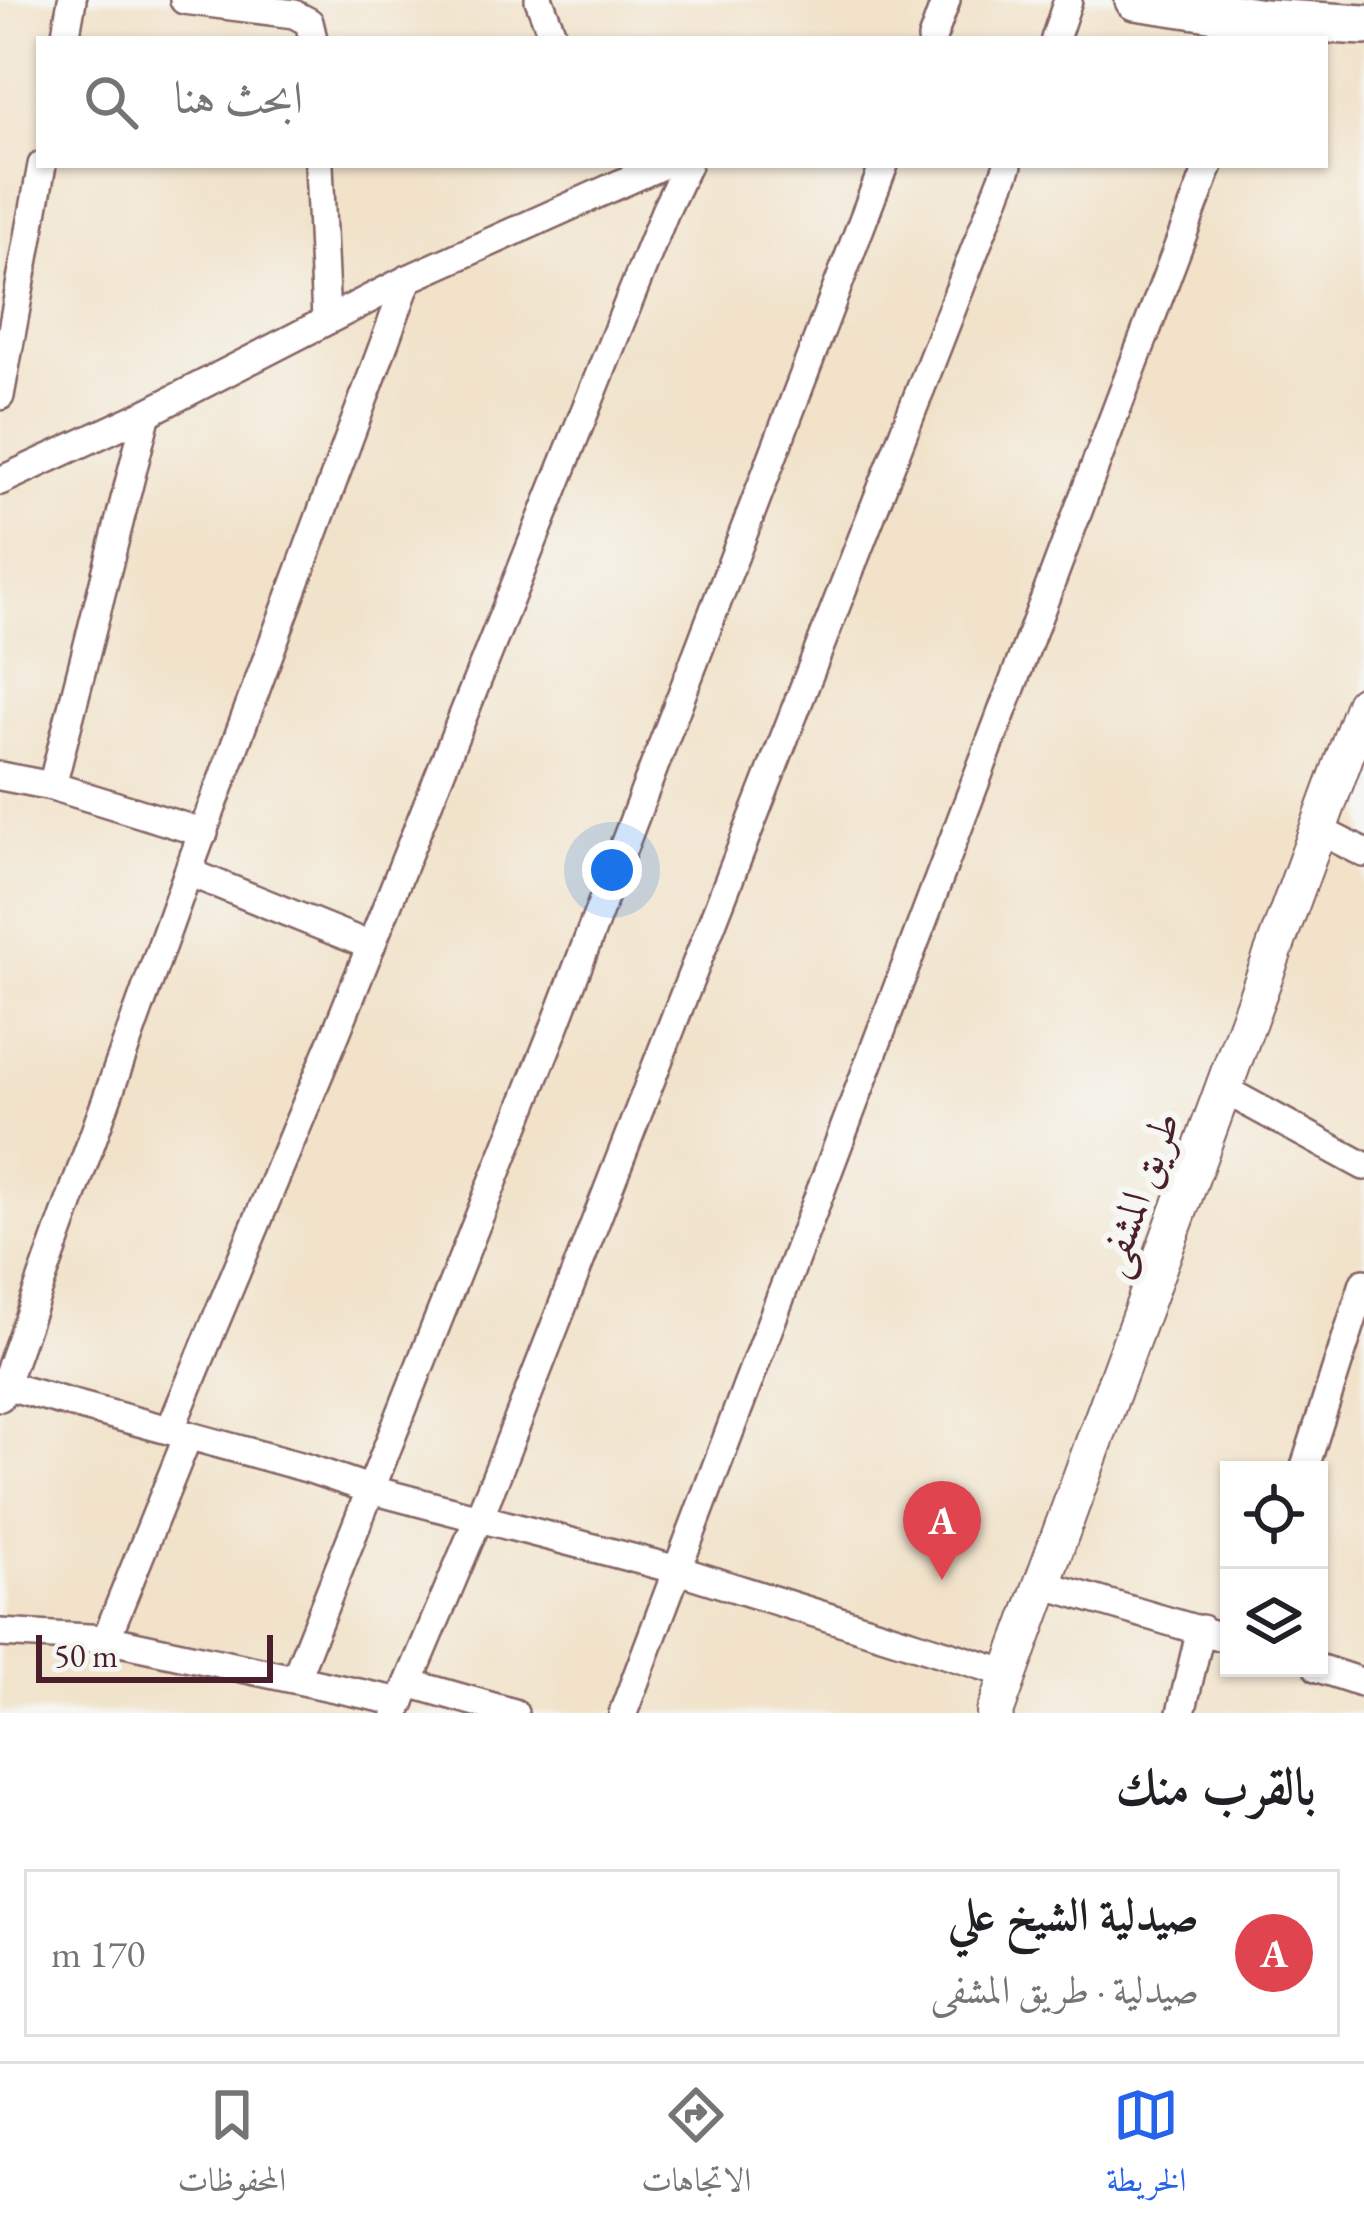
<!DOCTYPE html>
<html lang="ar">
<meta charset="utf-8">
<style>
body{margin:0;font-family:"EB Garamond",Amiri,serif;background:#f6f6f6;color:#202124;direction:rtl}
.controls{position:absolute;right:36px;bottom:36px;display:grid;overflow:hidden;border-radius:0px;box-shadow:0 3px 9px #0004}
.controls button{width:108px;height:108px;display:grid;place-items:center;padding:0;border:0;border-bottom:3px solid #e0e0e0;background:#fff;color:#202124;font:60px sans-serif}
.scale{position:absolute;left:36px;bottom:30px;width:237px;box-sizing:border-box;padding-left:12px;border:6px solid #4a1f2b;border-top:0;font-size:33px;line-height:42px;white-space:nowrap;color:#4a1f2b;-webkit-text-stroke:9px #f6f6f2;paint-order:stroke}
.you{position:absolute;left:612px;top:870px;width:42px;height:42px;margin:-30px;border:9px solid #fff;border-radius:50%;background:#1a73e8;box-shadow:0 0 0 18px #1a73e833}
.badge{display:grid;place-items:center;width:78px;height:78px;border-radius:50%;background:#2563eb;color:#fff;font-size:39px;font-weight:700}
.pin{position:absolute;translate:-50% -99px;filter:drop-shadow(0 3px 6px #0008)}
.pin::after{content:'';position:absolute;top:63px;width:42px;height:36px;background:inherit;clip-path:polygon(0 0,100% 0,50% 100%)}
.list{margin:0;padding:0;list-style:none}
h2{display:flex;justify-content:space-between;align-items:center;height:156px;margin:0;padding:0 48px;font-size:51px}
h2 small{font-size:39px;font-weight:400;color:#757577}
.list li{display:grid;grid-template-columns:78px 1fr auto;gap:36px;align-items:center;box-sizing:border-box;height:168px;margin:0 24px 24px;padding:0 24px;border:3px solid #e0e0e0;border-radius:0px}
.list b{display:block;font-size:45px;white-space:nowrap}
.list p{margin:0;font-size:39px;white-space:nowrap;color:#757577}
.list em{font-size:39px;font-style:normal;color:#757577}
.icon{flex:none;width:66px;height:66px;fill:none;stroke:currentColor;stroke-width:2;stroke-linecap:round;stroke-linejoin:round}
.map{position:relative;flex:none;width:1364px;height:1713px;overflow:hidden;direction:ltr}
.search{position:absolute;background:#fff;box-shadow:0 3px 9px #0004;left:36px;right:36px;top:36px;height:132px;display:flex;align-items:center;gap:30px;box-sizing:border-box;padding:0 42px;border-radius:0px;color:#757577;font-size:45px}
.sheet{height:348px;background:#fff}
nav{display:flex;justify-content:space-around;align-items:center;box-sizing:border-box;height:168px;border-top:3px solid #e0e0e0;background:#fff;font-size:33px;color:#757577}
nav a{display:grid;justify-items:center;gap:6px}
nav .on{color:#2563eb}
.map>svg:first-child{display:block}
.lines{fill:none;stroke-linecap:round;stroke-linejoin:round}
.minor-casing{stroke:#846362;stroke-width:32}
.tertiary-casing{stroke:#846362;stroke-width:40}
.secondary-casing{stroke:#846362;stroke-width:44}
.minor{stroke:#fff;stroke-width:27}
.tertiary{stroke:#fff;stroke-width:36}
.secondary{stroke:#fff;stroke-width:39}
.labels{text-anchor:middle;stroke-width:12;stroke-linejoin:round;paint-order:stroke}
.street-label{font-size:42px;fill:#4a1f2b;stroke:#f6f6f2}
</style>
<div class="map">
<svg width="1364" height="1713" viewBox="0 0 1364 1713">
<rect width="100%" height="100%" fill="#f6f6f2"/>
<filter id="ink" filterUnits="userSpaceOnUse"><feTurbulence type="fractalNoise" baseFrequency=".00833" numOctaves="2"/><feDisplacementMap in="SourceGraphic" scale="24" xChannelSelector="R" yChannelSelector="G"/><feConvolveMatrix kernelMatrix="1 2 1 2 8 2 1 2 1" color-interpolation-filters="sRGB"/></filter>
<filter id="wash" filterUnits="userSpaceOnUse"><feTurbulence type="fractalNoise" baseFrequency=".004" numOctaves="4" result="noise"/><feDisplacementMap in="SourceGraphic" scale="48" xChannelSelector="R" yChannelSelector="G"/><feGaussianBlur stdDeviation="2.7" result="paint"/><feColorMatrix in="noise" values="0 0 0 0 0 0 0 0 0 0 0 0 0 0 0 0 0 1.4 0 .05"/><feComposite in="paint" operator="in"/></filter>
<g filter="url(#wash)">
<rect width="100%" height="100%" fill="#f1e2c9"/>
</g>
<g filter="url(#ink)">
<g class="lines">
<defs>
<g id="minor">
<path d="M 184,0 L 294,14 L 309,22 L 313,39"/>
<path d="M 539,0 L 554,39"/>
<path d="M 65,39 L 72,0"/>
<path d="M 932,39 L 946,0"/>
<path d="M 1055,39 L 1068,0"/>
<path d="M 319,165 L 326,320"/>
<path d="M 0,396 L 42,165"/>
<path d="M 0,481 L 147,413 L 408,279 L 662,165"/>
<path d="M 0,776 L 52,786 L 204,833"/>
<path d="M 52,786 L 147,413"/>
<path d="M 1317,829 L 1364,853"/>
<path d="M 188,872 L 371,946"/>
<path d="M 1223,1089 L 1364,1166"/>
<path d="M 0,1384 L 307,1468 L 372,1490 L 678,1570 L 1009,1674"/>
<path d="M 0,1397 L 188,872 L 408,279"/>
<path d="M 170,1430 L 336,1033 L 665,211 L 687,165"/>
<path d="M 1304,1470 L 1364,1283"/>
<path d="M 1042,1584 L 1229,1639"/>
<path d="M 0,1633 L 106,1639 L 401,1702"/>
<path d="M 106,1639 L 188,1436"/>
<path d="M 1318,1668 L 1364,1683"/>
<path d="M 296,1677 L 555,1026 L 884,165"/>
<path d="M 409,1683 L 514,1713"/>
<path d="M 396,1713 L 495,1479 L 1008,165"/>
<path d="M 623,1713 L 1209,165"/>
<path d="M 1181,1713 L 1201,1629"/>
</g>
<path id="tertiary" d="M 995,1713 L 1364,704"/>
<path id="secondary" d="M 1135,0 L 1264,19 L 1364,25"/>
</defs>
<use href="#minor" class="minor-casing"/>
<use href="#tertiary" class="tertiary-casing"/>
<use href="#secondary" class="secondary-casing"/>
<use href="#minor" class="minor"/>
<use href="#tertiary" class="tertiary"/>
<use href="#secondary" class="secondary"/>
</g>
</g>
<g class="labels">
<g class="street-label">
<text transform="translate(1137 1193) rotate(-70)" y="15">طريق المشفى</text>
</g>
</g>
</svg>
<div class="controls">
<button><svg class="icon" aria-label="locate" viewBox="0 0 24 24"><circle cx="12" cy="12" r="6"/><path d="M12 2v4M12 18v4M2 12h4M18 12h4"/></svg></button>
<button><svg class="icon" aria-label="layers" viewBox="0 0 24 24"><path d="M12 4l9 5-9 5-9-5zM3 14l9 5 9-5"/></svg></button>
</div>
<div class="scale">50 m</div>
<div class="you"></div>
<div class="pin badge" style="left:942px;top:1580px;background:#e0444e">A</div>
<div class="search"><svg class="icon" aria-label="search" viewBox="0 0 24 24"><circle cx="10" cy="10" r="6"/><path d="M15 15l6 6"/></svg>ابحث هنا</div>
</div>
<section class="sheet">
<h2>بالقرب منك<small></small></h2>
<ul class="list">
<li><span class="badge" style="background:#e0444e">A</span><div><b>صيدلية الشيخ علي</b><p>صيدلية · طريق المشفى</p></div><em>170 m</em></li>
</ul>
</section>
<nav>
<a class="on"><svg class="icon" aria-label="map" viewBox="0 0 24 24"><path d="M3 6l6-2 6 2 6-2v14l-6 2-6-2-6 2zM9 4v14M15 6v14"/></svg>الخريطة</a>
<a><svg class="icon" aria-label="directions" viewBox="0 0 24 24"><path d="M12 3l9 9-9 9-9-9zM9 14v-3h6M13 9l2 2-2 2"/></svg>الاتجاهات</a>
<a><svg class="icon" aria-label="saved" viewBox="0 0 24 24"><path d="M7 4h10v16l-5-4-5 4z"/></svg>المحفوظات</a>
</nav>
